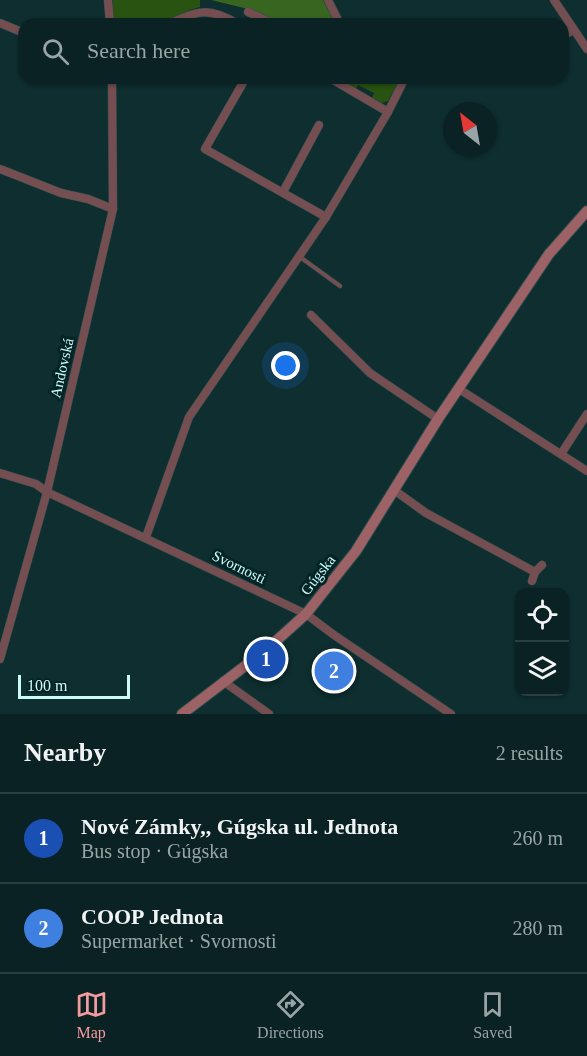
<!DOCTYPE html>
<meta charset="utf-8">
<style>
body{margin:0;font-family:"Times New Roman",serif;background:#182f30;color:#f1f3f6}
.controls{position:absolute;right:18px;bottom:18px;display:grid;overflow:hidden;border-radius:12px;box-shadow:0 2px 4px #0004}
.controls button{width:54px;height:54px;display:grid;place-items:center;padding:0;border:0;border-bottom:2px solid #2a3f41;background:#0a2223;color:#f1f3f6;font:30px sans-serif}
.compass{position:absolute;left:443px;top:102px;width:54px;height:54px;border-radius:50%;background:#0a2223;box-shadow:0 2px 4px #0004;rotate:329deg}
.scale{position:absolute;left:18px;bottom:15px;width:112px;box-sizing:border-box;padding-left:6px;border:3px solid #ccfafa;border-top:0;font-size:16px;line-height:21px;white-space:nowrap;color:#ccfafa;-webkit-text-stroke:4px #042425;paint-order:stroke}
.you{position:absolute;left:286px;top:366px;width:21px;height:21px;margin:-15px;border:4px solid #fff;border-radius:50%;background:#1a73e8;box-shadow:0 0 0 9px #1a73e833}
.badge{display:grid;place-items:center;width:39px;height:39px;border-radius:50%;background:#f49b9f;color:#fff;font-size:20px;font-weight:700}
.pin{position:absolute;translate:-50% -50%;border:3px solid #fff;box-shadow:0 2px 6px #0006}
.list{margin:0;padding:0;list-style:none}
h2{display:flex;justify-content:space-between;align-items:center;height:78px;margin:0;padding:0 24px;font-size:26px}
h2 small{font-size:20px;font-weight:400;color:#99a4a6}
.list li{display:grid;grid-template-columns:39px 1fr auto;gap:18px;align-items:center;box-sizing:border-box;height:90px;padding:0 24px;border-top:2px solid #2a3f41}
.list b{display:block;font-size:22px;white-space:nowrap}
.list p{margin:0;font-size:20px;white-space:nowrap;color:#99a4a6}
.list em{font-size:20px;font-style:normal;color:#99a4a6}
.icon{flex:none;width:33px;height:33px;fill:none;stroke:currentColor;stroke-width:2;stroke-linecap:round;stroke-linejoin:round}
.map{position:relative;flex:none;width:587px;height:714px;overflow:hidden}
.search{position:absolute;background:#0a2223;box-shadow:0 2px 4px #0004;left:18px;right:18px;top:18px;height:66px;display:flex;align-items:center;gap:15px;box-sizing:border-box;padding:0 21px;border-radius:18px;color:#99a4a6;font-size:22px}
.sheet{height:258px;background:#0a2223}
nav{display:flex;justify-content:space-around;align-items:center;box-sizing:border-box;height:84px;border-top:2px solid #2a3f41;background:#0a2223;font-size:16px;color:#99a4a6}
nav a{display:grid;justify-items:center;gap:3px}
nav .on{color:#f49b9f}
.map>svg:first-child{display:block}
.green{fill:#295311}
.forest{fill:#38651f}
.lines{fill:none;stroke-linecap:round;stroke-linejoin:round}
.lane-casing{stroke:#294b4b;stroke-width:5}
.street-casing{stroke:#294b4b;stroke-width:9}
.secondary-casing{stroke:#294b4b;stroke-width:12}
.lane{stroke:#744e50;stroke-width:4}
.street{stroke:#744e50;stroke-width:8}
.secondary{stroke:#9d6265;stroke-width:10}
.labels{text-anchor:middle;stroke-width:6;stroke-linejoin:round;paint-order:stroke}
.street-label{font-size:15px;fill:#ccfafa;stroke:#042425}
</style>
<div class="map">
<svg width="587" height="714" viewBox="0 0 587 714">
<rect width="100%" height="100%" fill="#0e2e2f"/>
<g class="green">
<path d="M 113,0 L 200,0 L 200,7 L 190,10 L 162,24 L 113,24 Z"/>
<path d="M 337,78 L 400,78 L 388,101 L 382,103 L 372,98 L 374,93 L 358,85 L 356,89 Z"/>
</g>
<path class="forest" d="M 211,0 L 323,0 L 336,24 L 280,24 L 252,10 Z"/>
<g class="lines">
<defs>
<path id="lane" d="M 300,257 L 340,286"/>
<g id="street">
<path d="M 108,0 L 110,24"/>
<path d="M 328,0 L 340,24"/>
<path d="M 554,0 L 587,49"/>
<path d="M 248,12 L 274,24"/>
<path d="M 0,23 L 24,33"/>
<path d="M 169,24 C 199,10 209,7 238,24"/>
<path d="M 563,36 L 573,30"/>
<path d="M 330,78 L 388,112"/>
<path d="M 244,81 L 205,149 L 326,217"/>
<path d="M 0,169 L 61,193 L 88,199 L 113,209"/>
<path d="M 283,192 L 319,125"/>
<path d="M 311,315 L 370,373 L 438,419"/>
<path d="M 459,389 L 587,471"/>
<path d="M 561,454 L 587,414"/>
<path d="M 0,473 L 36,484 L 47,492 L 306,614 L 334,635 L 451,714"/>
<path d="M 394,490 L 426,513 L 535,572"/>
<path d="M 146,537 L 189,417 L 326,217 L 388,112 L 405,78"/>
<path d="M 532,581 L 535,572 L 542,565"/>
<path d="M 0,659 L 47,492 L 113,209 L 112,78"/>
<path d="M 223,681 L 269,714"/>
</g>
<path id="secondary" d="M 182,714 L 266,650 L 306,614 L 356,551 L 438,419 L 549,254 L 587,211"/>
</defs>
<use href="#lane" class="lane-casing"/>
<use href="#street" class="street-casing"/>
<use href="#secondary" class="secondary-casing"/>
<use href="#lane" class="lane"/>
<use href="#street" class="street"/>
<use href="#secondary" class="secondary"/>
</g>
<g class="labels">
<g class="street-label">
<text transform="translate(62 368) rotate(-77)" y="5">Andovská</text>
<text transform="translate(239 567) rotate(26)" y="5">Svornosti</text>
<text transform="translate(318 575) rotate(-52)" y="5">Gúgska</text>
</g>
</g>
</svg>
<div class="controls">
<button><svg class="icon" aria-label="locate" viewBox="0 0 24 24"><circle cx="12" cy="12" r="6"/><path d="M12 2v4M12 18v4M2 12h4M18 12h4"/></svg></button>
<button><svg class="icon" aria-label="layers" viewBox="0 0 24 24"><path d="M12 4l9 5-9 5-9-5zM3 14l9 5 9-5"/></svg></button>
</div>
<svg class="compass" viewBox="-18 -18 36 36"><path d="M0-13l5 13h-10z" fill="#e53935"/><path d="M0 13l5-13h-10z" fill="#99a4a6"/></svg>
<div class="scale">100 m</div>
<div class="you"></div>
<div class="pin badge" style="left:266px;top:659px;background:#1a4fb4">1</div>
<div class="pin badge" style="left:334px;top:671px;background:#3f7fe0">2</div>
<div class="search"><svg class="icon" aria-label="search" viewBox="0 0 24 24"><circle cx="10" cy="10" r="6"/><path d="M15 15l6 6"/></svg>Search here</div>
</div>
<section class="sheet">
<h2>Nearby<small>2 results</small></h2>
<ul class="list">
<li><span class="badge" style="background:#1a4fb4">1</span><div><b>Nové Zámky,, Gúgska ul. Jednota</b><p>Bus stop · Gúgska</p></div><em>260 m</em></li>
<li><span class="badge" style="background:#3f7fe0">2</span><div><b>COOP Jednota</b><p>Supermarket · Svornosti</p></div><em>280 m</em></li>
</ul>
</section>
<nav>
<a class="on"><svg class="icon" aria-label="map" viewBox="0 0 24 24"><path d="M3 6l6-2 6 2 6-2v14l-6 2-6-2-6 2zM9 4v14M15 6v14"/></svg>Map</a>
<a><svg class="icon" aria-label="directions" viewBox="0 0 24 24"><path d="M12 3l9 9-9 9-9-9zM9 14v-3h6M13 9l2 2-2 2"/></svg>Directions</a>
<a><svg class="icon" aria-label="saved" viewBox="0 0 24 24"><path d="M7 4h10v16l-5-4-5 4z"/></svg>Saved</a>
</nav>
